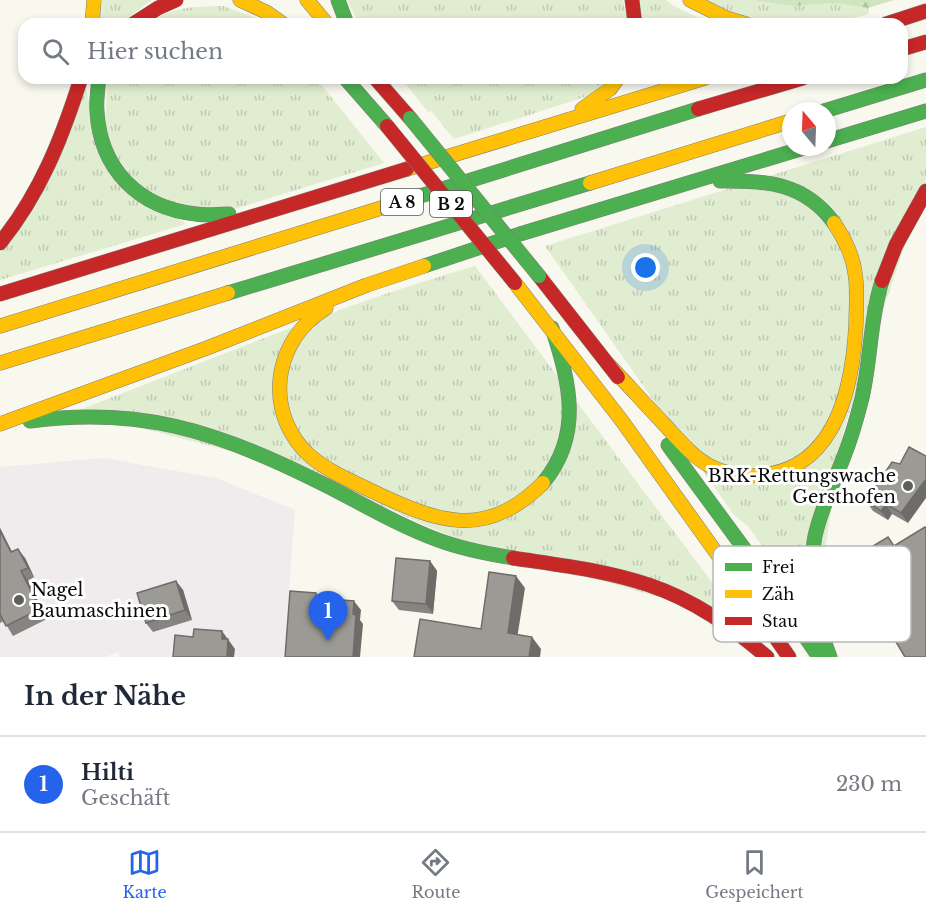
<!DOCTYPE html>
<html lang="de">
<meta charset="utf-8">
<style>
body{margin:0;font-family:"Libre Baskerville",serif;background:#f2f2f3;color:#1f2937}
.compass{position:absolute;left:782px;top:102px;width:54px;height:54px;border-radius:50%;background:#fff;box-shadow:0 3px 9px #0003;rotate:341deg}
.you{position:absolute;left:646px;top:268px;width:21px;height:21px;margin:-15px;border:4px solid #fff;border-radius:50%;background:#1a73e8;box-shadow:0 0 0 9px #1a73e833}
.badge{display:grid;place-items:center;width:39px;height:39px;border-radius:50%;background:#2563eb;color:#fff;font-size:20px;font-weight:700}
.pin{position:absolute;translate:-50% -50px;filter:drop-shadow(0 2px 3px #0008)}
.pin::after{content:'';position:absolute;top:32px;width:21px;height:18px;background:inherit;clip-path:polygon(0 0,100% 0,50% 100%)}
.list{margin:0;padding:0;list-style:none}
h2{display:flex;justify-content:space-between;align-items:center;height:78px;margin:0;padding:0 24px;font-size:26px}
h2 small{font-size:20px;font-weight:400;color:#747a83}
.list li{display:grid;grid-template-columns:39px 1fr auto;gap:18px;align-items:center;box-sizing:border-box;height:96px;padding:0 24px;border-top:2px solid #e0e1e3}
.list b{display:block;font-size:22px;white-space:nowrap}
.list p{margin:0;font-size:20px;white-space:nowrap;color:#747a83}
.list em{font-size:20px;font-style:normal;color:#747a83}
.icon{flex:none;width:33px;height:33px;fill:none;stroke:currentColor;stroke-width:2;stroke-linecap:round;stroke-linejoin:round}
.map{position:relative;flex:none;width:926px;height:657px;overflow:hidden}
.search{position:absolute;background:#fff;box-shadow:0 3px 9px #0003;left:18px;right:18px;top:18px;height:66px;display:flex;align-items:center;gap:15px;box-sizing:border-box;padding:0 21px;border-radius:18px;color:#747a83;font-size:22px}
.sheet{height:174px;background:#fff}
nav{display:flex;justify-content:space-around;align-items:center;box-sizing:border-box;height:84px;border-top:2px solid #e0e1e3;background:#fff;font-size:16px;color:#747a83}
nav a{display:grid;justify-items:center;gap:3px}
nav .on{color:#2563eb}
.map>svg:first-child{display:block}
.industrial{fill:#f0ebec}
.grass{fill:url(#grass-tufts)}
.forest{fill:url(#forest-firs)}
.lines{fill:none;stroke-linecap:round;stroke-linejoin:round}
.fast-casing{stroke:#7f7f7b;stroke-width:15}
.slow-casing{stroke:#7f7f7b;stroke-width:15}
.jam-casing{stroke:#7f7f7b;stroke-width:15}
.fast{stroke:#4caf50;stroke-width:14}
.slow{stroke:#ffc107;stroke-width:14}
.jam{stroke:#c62828;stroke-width:14}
.fast-bridge-casing{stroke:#7f7f7b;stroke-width:15;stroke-linecap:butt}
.jam-bridge-casing{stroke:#7f7f7b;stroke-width:15;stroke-linecap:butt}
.fast-bridge{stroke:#4caf50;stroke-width:14}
.jam-bridge{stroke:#c62828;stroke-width:14}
.wall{fill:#868480}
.shaded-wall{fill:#6d6c68}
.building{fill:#9c9a95;stroke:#6d6c68;stroke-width:1.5}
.poi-dot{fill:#5e5e5b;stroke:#fff;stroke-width:2}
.labels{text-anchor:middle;stroke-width:6;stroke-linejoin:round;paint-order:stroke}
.shield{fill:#fff;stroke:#545454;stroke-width:1.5}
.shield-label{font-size:16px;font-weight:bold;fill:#0b0b0b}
.poi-label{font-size:18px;fill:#0b0b0b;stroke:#fff;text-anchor:end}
.key{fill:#fff;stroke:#b6b6b6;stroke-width:1.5}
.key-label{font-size:16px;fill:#0b0b0b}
</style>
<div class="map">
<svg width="926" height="657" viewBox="0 0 926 657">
<defs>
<pattern id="grass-tufts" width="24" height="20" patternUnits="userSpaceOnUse" patternTransform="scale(1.5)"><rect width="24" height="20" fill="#e0edd1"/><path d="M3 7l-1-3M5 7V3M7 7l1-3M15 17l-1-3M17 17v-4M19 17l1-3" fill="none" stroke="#bfcab2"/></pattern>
<pattern id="forest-firs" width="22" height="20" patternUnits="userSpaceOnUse" patternTransform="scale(1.5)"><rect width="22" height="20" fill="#d0e4c0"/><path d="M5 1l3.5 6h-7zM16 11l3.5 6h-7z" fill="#b1c2a4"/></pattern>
</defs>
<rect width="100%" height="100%" fill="#f9f8ef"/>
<path class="industrial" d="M 103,458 L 216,478 L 295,510 L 284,657 L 119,657 L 119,652 L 105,657 L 0,657 L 0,467 Z"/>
<g class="grass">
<path d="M 102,0 L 152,0 L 120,24 L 98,24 Z"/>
<path d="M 347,0 L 623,0 L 628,24 L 359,24 Z"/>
<path d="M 639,0 L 666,0 L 674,6 L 711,24 L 644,24 Z"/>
<path d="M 700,0 L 751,0 L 793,6 L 834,3 L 868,8 L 869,14 C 832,24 791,29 752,20 C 735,16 717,7 700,0 Z"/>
<path d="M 223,6 L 257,18 L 265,24 L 148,24 C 169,7 197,6 223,6 Z"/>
<path d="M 107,78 L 316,78 L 384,163 L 215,215 L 147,197 L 105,141 Z"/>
<path d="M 401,78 L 609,78 L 591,95 L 454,139 L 431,111 L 428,112 Z"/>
<path d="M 85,84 L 104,166 L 186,224 L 0,280 L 0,253 Z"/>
<path d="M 926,127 L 926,180 L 843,432 L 813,628 L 784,586 L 781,573 L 748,526 L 734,515 L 545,246 Z"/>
<path d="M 475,266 L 741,621 L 454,538 L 299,469 L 76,411 C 208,361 339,305 475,266 Z"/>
</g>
<path class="forest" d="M 751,0 L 894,0 L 868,8 L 834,3 L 793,6 Z"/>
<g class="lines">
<defs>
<g id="fast">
<path d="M 338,0 L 347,24"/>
<path d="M 99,78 C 98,89 96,100 97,111 C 100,169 139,208 196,214 C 207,216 218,214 229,214"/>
<path d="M 345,78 L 387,126"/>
<path d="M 824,111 L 926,80"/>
<path d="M 827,141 L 926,111"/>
<path d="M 720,181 C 766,180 805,183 834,223"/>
<path d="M 404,201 L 698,109"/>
<path d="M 424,266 L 520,234 L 807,147"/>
<path d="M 228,293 L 590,183"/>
<path d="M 30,421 C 139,407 214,430 311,478 C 353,498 394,524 438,540 C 462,549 488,554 513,558"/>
<path d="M 668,445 L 751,558 L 819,657"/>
<path d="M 543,483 C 583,435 570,383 552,328"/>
<path d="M 830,657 C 815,618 807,577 815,536 C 821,509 833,484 843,459 C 851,439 857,418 862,398 C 871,359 870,319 882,281"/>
</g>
<g id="slow">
<path d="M 240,0 L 266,12 L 283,24"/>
<path d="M 307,0 L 327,24"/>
<path d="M 690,0 L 726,18 L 746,24"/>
<path d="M 92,24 L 94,0"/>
<path d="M 582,109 L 610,89 L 618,78"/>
<path d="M 407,169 L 705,78"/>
<path d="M 590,183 L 791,121"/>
<path d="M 515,283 L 622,421 L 725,565"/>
<path d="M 326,308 C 320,312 313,317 308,322 C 270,359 270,419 309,455 C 327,471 351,481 372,491 C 437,522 485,541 543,483"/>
<path d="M 0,326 L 404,201"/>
<path d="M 0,363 L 228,293"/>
<path d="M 608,364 C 627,384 645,404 664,424 C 678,439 693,458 712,467 C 729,475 751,478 770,474 C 838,462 853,382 856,324 C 856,307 858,290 855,273 C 853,256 844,238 834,223"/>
<path d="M 0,424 L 207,348 L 367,285 L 424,266"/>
</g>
<g id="jam">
<path d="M 632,0 L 635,24"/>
<path d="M 133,24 L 158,8 L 176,0"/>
<path d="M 886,24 L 926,11"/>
<path d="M 902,49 L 926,42"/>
<path d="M 375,78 L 410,118"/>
<path d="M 698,109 L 803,78"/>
<path d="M 0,243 C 40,194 62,138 81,78"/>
<path d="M 539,276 L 618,377"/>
<path d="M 882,281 L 896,245 L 926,191"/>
<path d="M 0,294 L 407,169"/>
<path d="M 513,558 C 559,565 605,570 649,585 C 694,600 732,627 767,657"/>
<path d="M 725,565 L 789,657"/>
</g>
</defs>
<use href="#fast" class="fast-casing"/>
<use href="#slow" class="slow-casing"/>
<use href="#jam" class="jam-casing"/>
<use href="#fast" class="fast"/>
<use href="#slow" class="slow"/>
<use href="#jam" class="jam"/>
<defs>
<path id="fast-bridge" d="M 410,118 L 539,276"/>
<path id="jam-bridge" d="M 387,126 L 515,283"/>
</defs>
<use href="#fast-bridge" class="fast-bridge-casing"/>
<use href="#jam-bridge" class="jam-bridge-casing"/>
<use href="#fast-bridge" class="fast-bridge"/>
<use href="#jam-bridge" class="jam-bridge"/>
</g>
<g class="wall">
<path d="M 900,464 L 908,523 L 892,514 L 888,520 L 873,511 L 866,501 Z"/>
<path d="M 0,528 L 12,552 L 25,558 L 34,577 L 28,581 L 47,619 L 13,636 L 4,621 L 0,623 Z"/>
<path d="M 430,561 L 437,571 L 433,614 L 399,610 L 392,601 Z"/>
<path d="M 176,581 L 183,590 L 192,620 L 153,632 L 146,623 Z"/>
</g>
<g class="shaded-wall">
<path d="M 926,479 L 926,498 L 908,523 L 901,513 Z"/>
<path d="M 886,504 L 892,514 L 888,520 L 881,511 Z"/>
<path d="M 0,528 L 17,562 L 11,552 L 0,531 Z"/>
<path d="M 18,549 L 25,558 L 34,577 L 28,568 Z"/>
<path d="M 430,561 L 437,571 L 433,614 L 426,604 Z"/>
<path d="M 21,571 L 28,581 L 47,619 L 40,609 Z"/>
<path d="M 516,576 L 525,588 L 516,645 L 508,633 Z"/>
<path d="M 176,581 L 183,590 L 192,620 L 185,610 Z"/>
<path d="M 354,601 L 361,610 L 360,620 L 363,624 L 360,657 L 353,657 Z"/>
<path d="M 222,631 L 235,649 L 234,657 L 227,657 L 222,639 Z"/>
<path d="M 532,637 L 541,649 L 540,657 L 529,657 Z"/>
</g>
<g class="building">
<path d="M 909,447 L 926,456 L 926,479 L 901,513 L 886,504 L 881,511 L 866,501 L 892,462 L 900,464 Z"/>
<path d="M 925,527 L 926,528 L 926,657 L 905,657 L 881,617 L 897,608 L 885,588 L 894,583 L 873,546 L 888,537 L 894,546 Z"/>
<path d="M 0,531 L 11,552 L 18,549 L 28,568 L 21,571 L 40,609 L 6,626 L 0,614 Z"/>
<path d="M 396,558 L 430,561 L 426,604 L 392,601 Z"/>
<path d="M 489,572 L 516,576 L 508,633 L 532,637 L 529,657 L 414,657 L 420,619 L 481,629 Z"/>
<path d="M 176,581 L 185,610 L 146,623 L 137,593 Z"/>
<path d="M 290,591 L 316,593 L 316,598 L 354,601 L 353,614 L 356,615 L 353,657 L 285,657 Z"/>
<path d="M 194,629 L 222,631 L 222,639 L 228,639 L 227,657 L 173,657 L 175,635 L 193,637 Z"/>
</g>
<g class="poi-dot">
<circle cx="908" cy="486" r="6"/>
<circle cx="19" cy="600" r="6"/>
</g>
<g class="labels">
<g class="shield">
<rect x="381" y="189" width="42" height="26" rx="4.5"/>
<rect x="430" y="191" width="42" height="26" rx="4.5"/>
</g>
<g class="shield-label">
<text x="402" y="208">A 8</text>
<text x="451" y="210">B 2</text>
</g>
<g class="poi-label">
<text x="896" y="482">BRK-Rettungswache<tspan x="896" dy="21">Gersthofen</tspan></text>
<text x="31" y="596" text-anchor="start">Nagel<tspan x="31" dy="21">Baumaschinen</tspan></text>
</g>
</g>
<rect x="713" y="546" width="198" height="96" rx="9" class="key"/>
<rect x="725" y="563" width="27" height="8" fill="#4caf50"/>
<rect x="725" y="590" width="27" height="8" fill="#ffc107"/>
<rect x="725" y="617" width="27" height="8" fill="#c62828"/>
<g class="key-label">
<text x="762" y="573">Frei</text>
<text x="762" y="600">Zäh</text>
<text x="762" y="627">Stau</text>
</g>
</svg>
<svg class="compass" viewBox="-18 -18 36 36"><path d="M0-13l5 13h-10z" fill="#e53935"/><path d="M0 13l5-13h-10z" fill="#747a83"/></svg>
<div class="you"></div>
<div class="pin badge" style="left:328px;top:641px">1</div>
<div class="search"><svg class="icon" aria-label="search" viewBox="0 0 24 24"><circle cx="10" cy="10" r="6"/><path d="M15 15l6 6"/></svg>Hier suchen</div>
</div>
<section class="sheet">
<h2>In der Nähe<small></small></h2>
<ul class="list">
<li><span class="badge">1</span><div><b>Hilti</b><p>Geschäft</p></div><em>230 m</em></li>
</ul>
</section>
<nav>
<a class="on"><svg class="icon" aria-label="map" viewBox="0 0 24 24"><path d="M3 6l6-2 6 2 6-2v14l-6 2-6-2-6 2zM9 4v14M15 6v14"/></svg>Karte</a>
<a><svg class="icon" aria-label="directions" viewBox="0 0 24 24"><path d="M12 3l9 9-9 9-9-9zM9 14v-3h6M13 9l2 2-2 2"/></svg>Route</a>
<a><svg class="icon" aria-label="saved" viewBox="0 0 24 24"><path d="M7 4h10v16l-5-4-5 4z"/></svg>Gespeichert</a>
</nav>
